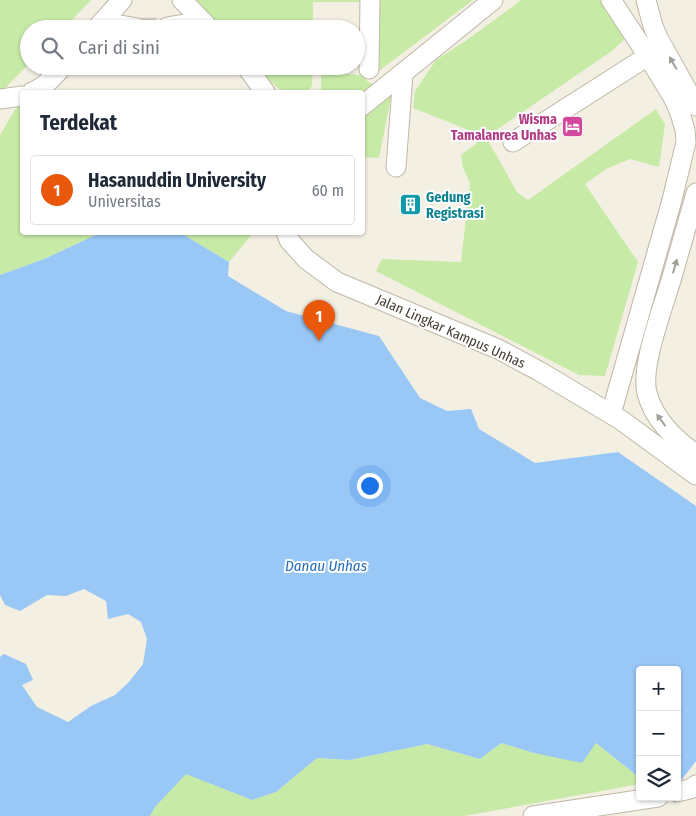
<!DOCTYPE html>
<html lang="id">
<meta charset="utf-8">
<style>
body{margin:0;font-family:"Fira Sans Condensed",sans-serif;background:#f2f2f3;color:#1f2937}
.controls{position:absolute;right:15px;bottom:15px;display:grid;overflow:hidden;border-radius:5px;box-shadow:0 1px 4px #0004}
.controls button{width:45px;height:45px;display:grid;place-items:center;padding:0;border:0;border-bottom:1px solid #e0e1e3;background:#fff;color:#1f2937;font:25px sans-serif}
.you{position:absolute;left:369px;top:485px;width:18px;height:18px;margin:-12px;border:4px solid #fff;border-radius:50%;background:#1a73e8;box-shadow:0 0 0 8px #1a73e833}
.badge{display:grid;place-items:center;width:32px;height:32px;border-radius:50%;background:#ea580c;color:#fff;font-size:16px;font-weight:700}
.pin{position:absolute;translate:-50% -41px;filter:drop-shadow(0 1px 2px #0008)}
.pin::after{content:'';position:absolute;top:26px;width:18px;height:15px;background:inherit;clip-path:polygon(0 0,100% 0,50% 100%)}
.list{margin:0;padding:0;list-style:none}
h2{display:flex;justify-content:space-between;align-items:center;height:65px;margin:0;padding:0 20px;font-size:21px}
h2 small{font-size:16px;font-weight:400;color:#747a83}
.list li{display:grid;grid-template-columns:32px 1fr auto;gap:15px;align-items:center;box-sizing:border-box;height:70px;margin:0 10px 10px;padding:0 10px;border:1px solid #e0e1e3;border-radius:5px}
.list b{display:block;font-size:19px;white-space:nowrap}
.list p{margin:0;font-size:16px;white-space:nowrap;color:#747a83}
.list em{font-size:16px;font-style:normal;color:#747a83}
.icon{flex:none;width:28px;height:28px;fill:none;stroke:currentColor;stroke-width:2;stroke-linecap:round;stroke-linejoin:round}
.map{position:relative;flex:none;width:696px;height:816px;overflow:hidden}
.search{position:absolute;background:#fff;box-shadow:0 1px 4px #0004;left:20px;top:20px;width:345px;height:55px;display:flex;align-items:center;gap:12px;box-sizing:border-box;padding:0 18px;border-radius:28px;color:#747a83;font-size:19px}
.panel{position:absolute;background:#fff;box-shadow:0 1px 4px #0004;left:20px;top:90px;width:345px;height:145px;border-radius:5px}
.map>svg:first-child{display:block}
.green{fill:#c7eba7}
.water{fill:#99c7f6}
.lines{fill:none;stroke-linecap:round;stroke-linejoin:round}
.minor-tunnel{stroke:#d0ccc0;stroke-width:19;stroke-dasharray:19 9;stroke-linecap:butt}
.minor-casing{stroke:#bfb8a5;stroke-width:21}
.minor{stroke:#fff;stroke-width:19}
.oneway{fill:#a29f98}
.labels{text-anchor:middle;stroke-width:4;stroke-linejoin:round;paint-order:stroke}
.hotel-label{font-size:14px;font-weight:bold;fill:#b23c85;stroke:#fff;text-anchor:end}
.culture-label{font-size:14px;font-weight:bold;fill:#0d838f;stroke:#fff;text-anchor:start}
.street-label{font-size:14px;fill:#453f32;stroke:#fff}
.water-label{font-size:15px;font-style:italic;fill:#246db9;stroke:#fff}
</style>
<div class="map">
<svg width="696" height="816" viewBox="0 0 696 816">
<rect width="100%" height="100%" fill="#f3efe3"/>
<g class="green">
<path d="M 0,0 L 91,0 L 63,29 L 29,29 L 29,64 L 4,89 L 0,108 Z"/>
<path d="M 174,0 L 473,0 L 375,74 L 375,2 L 313,2 L 313,29 L 208,29 Z"/>
<path d="M 521,0 L 600,0 L 626,38 L 612,51 L 486,137 L 517,192 L 528,200 L 656,109 L 665,124 L 659,167 L 630,159 L 608,168 L 585,184 L 638,262 L 605,376 L 579,375 L 376,271 L 382,259 L 461,262 L 470,183 L 463,168 L 461,155 L 477,143 L 466,129 L 413,108 L 415,91 L 436,60 L 467,40 Z"/>
<path d="M 252,66 L 313,66 L 312,86 L 307,92 L 283,92 Z"/>
<path d="M 321,72 L 362,75 L 368,82 L 392,92 L 379,158 L 363,157 L 362,92 L 319,92 L 321,91 Z"/>
<path d="M 19,103 L 22,103 L 22,232 L 100,233 L 44,259 L 0,275 L 0,135 Z"/>
<path d="M 177,233 L 253,233 L 229,262 L 184,235 Z"/>
<path d="M 501,743 L 534,753 L 596,743 L 640,778 L 640,784 L 464,816 L 150,816 L 155,807 L 186,773 L 252,800 L 276,792 L 317,758 L 350,760 L 427,744 L 480,759 Z"/>
</g>
<path class="water" d="M 100,233 L 177,232 L 184,235 L 229,262 L 228,276 L 286,311 L 379,336 L 420,398 L 447,411 L 471,409 L 479,429 L 535,463 L 618,452 L 696,506 L 696,761 L 680,782 L 677,782 L 677,670 L 640,670 L 640,778 L 596,743 L 582,763 L 534,753 L 501,743 L 480,759 L 427,744 L 350,760 L 317,758 L 276,792 L 252,800 L 186,774 L 155,807 L 150,816 L 0,816 L 0,657 L 4,654 L 26,664 L 33,680 L 22,685 L 37,707 L 68,722 L 91,706 L 115,695 L 129,682 L 143,664 L 147,639 L 141,622 L 128,614 L 108,619 L 106,601 L 84,589 L 66,596 L 47,595 L 20,611 L 5,605 L 0,595 L 0,275 L 44,259 Z"/>
<g class="lines">
<path class="minor-tunnel" d="M 138,28 L 167,27"/>
<defs>
<g id="minor">
<path d="M 182,0 L 210,29"/>
<path d="M 611,0 L 648,56 L 674,99 L 680,113 L 685,130 L 686,142 L 672,200 L 611,414"/>
<path d="M 646,0 L 653,26 L 658,38 L 696,106"/>
<path d="M 102,22 L 138,28"/>
<path d="M 167,27 L 202,21"/>
<path d="M 96,29 L 122,0"/>
<path d="M 246,66 L 265,92"/>
<path d="M 369,69 L 370,0"/>
<path d="M 32,92 C 44,88 54,76 63,66"/>
<path d="M 0,99 L 22,96"/>
<path d="M 362,106 L 493,0"/>
<path d="M 513,142 L 648,56"/>
<path d="M 396,167 L 403,74"/>
<path d="M 696,193 C 688,221 680,249 672,277 C 664,305 640,366 647,393 C 653,418 675,440 696,454"/>
<path d="M 286,232 L 289,240 L 306,259 L 337,282 L 498,349 L 539,371 L 621,420 L 696,475"/>
<path d="M 677,792 L 690,789 L 696,785"/>
<path d="M 533,816 L 658,797"/>
</g>
</defs>
<use href="#minor" class="minor-casing"/>
<use href="#minor" class="minor"/>
</g>
<defs><path id="oneway-solid" d="M-6-.8H1V-3.2L6.5 0L1 3.2V.8H-6Z" transform="scale(1.25)"/></defs>
<g class="oneway">
<use href="#oneway-solid" transform="translate(673 63) rotate(-120)"/>
<use href="#oneway-solid" transform="translate(675 266) rotate(-74)"/>
<use href="#oneway-solid" transform="translate(661 420) rotate(-126)"/>
</g>
<defs>
<symbol id="hotel-square" viewBox="-11 -11 22 22"><rect x="-9" y="-9" width="18" height="18" rx="4" fill="#d1479c" stroke="#fff"/><path d="M-6-4.5h1.5V1H6V5H4.5V3h-9V5H-6ZM-4 0a1.8 1.8 0 1 1 3.6 0ZM.5 0V-2.5h3Q6-2.5 6 0Z" fill="#fff"/></symbol>
<symbol id="building-square" viewBox="-11 -11 22 22"><rect x="-9" y="-9" width="18" height="18" rx="4" fill="#0f9aa8" stroke="#fff"/><path d="M-4-6H4V6H1V3H-1V6H-4ZM-2.5-4.3h1.7v1.8h-1.7ZM.8-4.3h1.7v1.8H.8ZM-2.5-1h1.7V.8h-1.7ZM.8-1h1.7V.8H.8Z" fill="#fff"/></symbol>
</defs>
<g fill-rule="evenodd">
<use href="#hotel-square" x="560" y="114" width="25" height="25"/>
<use href="#building-square" x="398" y="192" width="25" height="25"/>
</g>
<g class="labels">
<g class="hotel-label">
<text x="557" y="124">Wisma<tspan x="557" dy="16">Tamalanrea Unhas</tspan></text>
</g>
<g class="culture-label">
<text x="426" y="202">Gedung<tspan x="426" dy="16">Registrasi</tspan></text>
</g>
<g class="street-label">
<text transform="translate(451 331) rotate(24)" y="5">Jalan Lingkar Kampus Unhas</text>
</g>
<g class="water-label">
<text x="326" y="571">Danau Unhas</text>
</g>
</g>
</svg>
<div class="controls">
<button>+</button>
<button>−</button>
<button><svg class="icon" aria-label="layers" viewBox="0 0 24 24"><path d="M12 4l9 5-9 5-9-5zM3 14l9 5 9-5"/></svg></button>
</div>
<div class="you"></div>
<div class="pin badge" style="left:319px;top:341px">1</div>
<div class="search"><svg class="icon" aria-label="search" viewBox="0 0 24 24"><circle cx="10" cy="10" r="6"/><path d="M15 15l6 6"/></svg>Cari di sini</div>
<section class="panel">
<h2>Terdekat<small></small></h2>
<ul class="list">
<li><span class="badge">1</span><div><b>Hasanuddin University</b><p>Universitas</p></div><em>60 m</em></li>
</ul>
</section>
</div>
